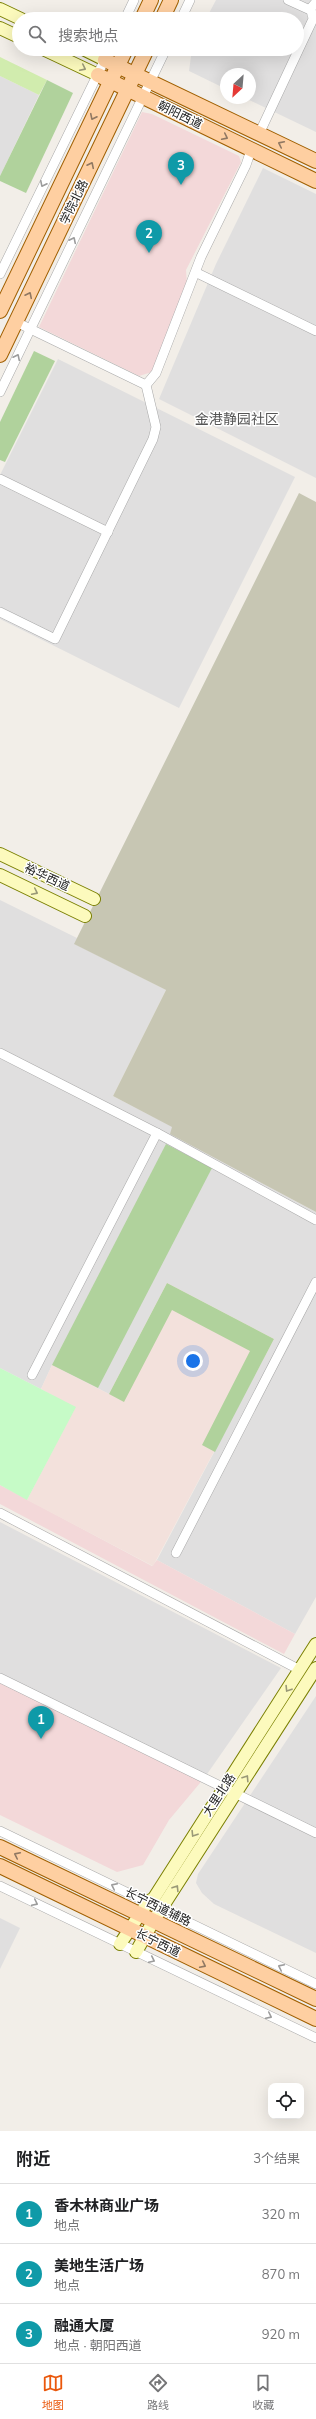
<!DOCTYPE html>
<html lang="zh">
<meta charset="utf-8">
<style>
body{margin:0;font-family:Mulish,"Noto Sans SC",sans-serif;background:#f6f6f6;color:#202124}
.controls{position:absolute;right:12px;bottom:12px;display:grid;overflow:hidden;border-radius:8px;box-shadow:0 4px 16px #0002}
.controls button{width:36px;height:36px;display:grid;place-items:center;padding:0;border:0;border-bottom:1px solid #e0e0e0;background:#fff;color:#202124;font:20px sans-serif}
.compass{position:absolute;left:220px;top:68px;width:36px;height:36px;border-radius:50%;background:#fff;box-shadow:0 4px 16px #0002;rotate:206deg}
.you{position:absolute;left:193px;top:1361px;width:14px;height:14px;margin:-10px;border:3px solid #fff;border-radius:50%;background:#1a73e8;box-shadow:0 0 0 6px #1a73e833}
.badge{display:grid;place-items:center;width:26px;height:26px;border-radius:50%;background:#ea580c;color:#fff;font-size:13px;font-weight:700}
.pin{position:absolute;translate:-50% -33px;filter:drop-shadow(0 1px 2px #0008)}
.pin::after{content:'';position:absolute;top:21px;width:14px;height:12px;background:inherit;clip-path:polygon(0 0,100% 0,50% 100%)}
.list{margin:0;padding:0;list-style:none}
h2{display:flex;justify-content:space-between;align-items:center;height:52px;margin:0;padding:0 16px;font-size:17px}
h2 small{font-size:13px;font-weight:400;color:#757577}
.list li{display:grid;grid-template-columns:26px 1fr auto;gap:12px;align-items:center;box-sizing:border-box;height:60px;padding:0 16px;border-top:1px solid #e0e0e0}
.list b{display:block;font-size:15px;white-space:nowrap}
.list p{margin:0;font-size:13px;white-space:nowrap;color:#757577}
.list em{font-size:13px;font-style:normal;color:#757577}
.icon{flex:none;width:22px;height:22px;fill:none;stroke:currentColor;stroke-width:2;stroke-linecap:round;stroke-linejoin:round}
.map{position:relative;flex:none;width:316px;height:2131px;overflow:hidden}
.search{position:absolute;background:#fff;box-shadow:0 4px 16px #0002;left:12px;right:12px;top:12px;height:44px;display:flex;align-items:center;gap:10px;box-sizing:border-box;padding:0 14px;border-radius:22px;color:#757577;font-size:15px}
.sheet{height:232px;background:#fff}
nav{display:flex;justify-content:space-around;align-items:center;box-sizing:border-box;height:56px;border-top:1px solid #e0e0e0;background:#fff;font-size:11px;color:#757577}
nav a{display:grid;justify-items:center;gap:2px}
nav .on{color:#ea580c}
.map>svg:first-child{display:block}
.residential{fill:#e0dfdf}
.commercial{fill:#f3d8d9}
.military{fill:#f3e1dc}
.construction{fill:#c7c6b3}
.grass{fill:#d1ecae}
.forest{fill:#b0d29c}
.park{fill:#c6fbc7}
.lines{fill:none;stroke-linecap:round;stroke-linejoin:round}
.street-casing{stroke:#a9a9a9;stroke-width:10}
.secondary-casing{stroke:#7b8002;stroke-width:14}
.primary-casing{stroke:#a05f00;stroke-width:16}
.street{stroke:#fff;stroke-width:9}
.secondary{stroke:#fcfabd;stroke-width:12}
.primary{stroke:#fecfa1;stroke-width:14}
.oneway{stroke:#9a9977}
.oneway2{stroke:#907862}
.oneway3{stroke:#9c9c9c}
.labels{text-anchor:middle;stroke-width:3;stroke-linejoin:round;paint-order:stroke}
.street-label{font-size:12px;fill:#222;stroke:#fff}
.quarter-label{font-size:14px;fill:#555;stroke:#fff}
</style>
<div class="map">
<svg width="316" height="2131" viewBox="0 0 316 2131">
<rect width="100%" height="100%" fill="#f2eee8"/>
<g class="residential">
<path d="M 216,0 L 316,0 L 316,132 L 245,98 L 250,98 L 250,74 L 226,74 L 226,89 L 189,71 L 192,49 L 297,49 L 297,19 L 206,19 Z"/>
<path d="M 0,76 L 39,95 L 0,176 Z"/>
<path d="M 263,168 L 316,194 L 316,478 L 159,399 L 216,264 Z"/>
<path d="M 58,359 L 295,477 L 179,708 L 0,619 L 0,475 Z"/>
<path d="M 0,900 L 77,938 L 75,944 L 166,990 L 113,1096 L 173,1127 L 171,1134 L 316,1212 L 316,1597 L 295,1634 L 157,1560 L 274,1339 L 167,1283 L 109,1394 L 52,1365 L 41,1389 L 0,1368 Z"/>
<path d="M 0,1522 L 281,1668 L 205,1777 L 0,1678 Z"/>
<path d="M 316,1696 L 316,1953 L 214,1904 L 202,1893 L 196,1883 L 198,1874 Z"/>
<path d="M 0,1918 L 20,1928 L 0,1969 Z"/>
</g>
<g class="commercial">
<path d="M 142,112 L 152,114 L 239,156 L 241,162 L 186,270 L 187,285 L 152,372 L 139,376 L 39,327 Z"/>
<path d="M 0,1485 L 152,1566 L 157,1560 L 295,1634 L 284,1654 L 0,1504 Z"/>
<path d="M 0,1678 L 205,1777 L 169,1820 L 143,1865 L 117,1872 L 0,1815 Z"/>
</g>
<path class="military" d="M 167,1283 L 274,1339 L 153,1566 L 27,1500 L 75,1408 L 41,1389 L 52,1365 L 109,1394 Z"/>
<path class="construction" d="M 299,493 L 316,502 L 316,1212 L 170,1134 L 172,1127 L 113,1096 L 166,990 L 74,944 Z"/>
<path class="grass" d="M 0,57 L 47,80 L 39,95 L 0,76 Z"/>
<g class="forest">
<path d="M 47,80 L 73,93 L 26,193 L 0,181 L 0,176 Z"/>
<path d="M 34,351 L 55,361 L 5,462 L 0,460 L 0,422 Z"/>
<path d="M 166,1144 L 212,1168 L 98,1388 L 52,1365 Z"/>
<path d="M 167,1283 L 274,1339 L 215,1452 L 202,1445 L 250,1351 L 172,1310 L 124,1402 L 109,1394 Z"/>
</g>
<path class="park" d="M 0,1368 L 76,1407 L 27,1500 L 0,1485 Z"/>
<g class="lines">
<defs>
<g id="street">
<path d="M 288,0 L 310,10"/>
<path d="M 312,15 L 311,8 L 316,2"/>
<path d="M 125,19 L 134,0"/>
<path d="M 181,19 L 190,0"/>
<path d="M 259,134 L 314,17"/>
<path d="M 197,273 L 316,331"/>
<path d="M 0,274 L 110,49"/>
<path d="M 16,322 L 146,385"/>
<path d="M 0,392 L 166,49"/>
<path d="M 0,479 L 108,532"/>
<path d="M 0,612 L 55,639 L 153,439 L 156,427 L 146,385 L 156,373 L 201,257 L 246,165 L 251,150"/>
<path d="M 0,1053 L 157,1133 L 316,1220"/>
<path d="M 32,1375 L 157,1133"/>
<path d="M 0,1513 L 300,1670"/>
<path d="M 176,1553 L 316,1282"/>
<path d="M 0,1678 L 316,1833"/>
<path d="M 0,1831 L 316,1984"/>
<path d="M 0,1886 L 316,2038"/>
</g>
<g id="secondary">
<path d="M 0,9 L 21,19"/>
<path d="M 0,28 L 19,37"/>
<path d="M 43,49 L 98,75"/>
<path d="M 83,49 L 105,60"/>
<path d="M 0,854 L 94,899"/>
<path d="M 0,875 L 85,916"/>
<path d="M 120,1944 L 148,1902 L 154,1898 L 316,1644"/>
<path d="M 136,1952 L 154,1920 L 316,1668"/>
</g>
<g id="primary">
<path d="M 142,19 L 151,0"/>
<path d="M 162,19 L 171,0"/>
<path d="M 105,60 L 316,161"/>
<path d="M 98,75 L 316,181"/>
<path d="M 0,311 L 126,49"/>
<path d="M 0,355 L 147,49"/>
<path d="M 0,1847 L 316,1999"/>
<path d="M 0,1866 L 316,2019"/>
</g>
</defs>
<use href="#street" class="street-casing"/>
<use href="#secondary" class="secondary-casing"/>
<use href="#primary" class="primary-casing"/>
<use href="#street" class="street"/>
<use href="#secondary" class="secondary"/>
<use href="#primary" class="primary"/>
</g>
<defs><path id="oneway-chevron" d="M-2-3.5L2.5 0L-2 3.5" fill="none" stroke-width="1.6" stroke-linecap="round" stroke-linejoin="round"/></defs>
<g class="oneway">
<use href="#oneway-chevron" transform="translate(83 68) rotate(26)"/>
<use href="#oneway-chevron" transform="translate(35 892) rotate(26)"/>
<use href="#oneway-chevron" transform="translate(288 1689) rotate(122)"/>
<use href="#oneway-chevron" transform="translate(246 1778) rotate(-57)"/>
<use href="#oneway-chevron" transform="translate(194 1834) rotate(122)"/>
<use href="#oneway-chevron" transform="translate(176 1888) rotate(-58)"/>
</g>
<g class="oneway2">
<use href="#oneway-chevron" transform="translate(93 117) rotate(116)"/>
<use href="#oneway-chevron" transform="translate(225 137) rotate(26)"/>
<use href="#oneway-chevron" transform="translate(281 144) rotate(-154)"/>
<use href="#oneway-chevron" transform="translate(91 165) rotate(-64)"/>
<use href="#oneway-chevron" transform="translate(29 295) rotate(-64)"/>
<use href="#oneway-chevron" transform="translate(17 1855) rotate(-154)"/>
<use href="#oneway-chevron" transform="translate(203 1965) rotate(26)"/>
</g>
<g class="oneway3">
<use href="#oneway-chevron" transform="translate(43 184) rotate(116)"/>
<use href="#oneway-chevron" transform="translate(73 240) rotate(-64)"/>
<use href="#oneway-chevron" transform="translate(17 357) rotate(-64)"/>
<use href="#oneway-chevron" transform="translate(114 1886) rotate(-154)"/>
<use href="#oneway-chevron" transform="translate(35 1903) rotate(26)"/>
<use href="#oneway-chevron" transform="translate(152 1960) rotate(25)"/>
<use href="#oneway-chevron" transform="translate(281 1967) rotate(-154)"/>
<use href="#oneway-chevron" transform="translate(269 2016) rotate(26)"/>
</g>
<g class="labels">
<g class="street-label">
<text transform="translate(180 115) rotate(26)" y="4">朝阳西道</text>
<text transform="translate(74 202) rotate(-64)" y="4">学院北路</text>
<text transform="translate(47 877) rotate(25)" y="4">裕华西道</text>
<text transform="translate(219 1795) rotate(-57)" y="4">大里北路</text>
<text transform="translate(158 1907) rotate(26)" y="4">长宁西道辅路</text>
<text transform="translate(158 1943) rotate(26)" y="4">长宁西道</text>
</g>
<g class="quarter-label">
<text x="237" y="424">金港静园社区</text>
</g>
</g>
</svg>
<div class="controls">
<button><svg class="icon" aria-label="locate" viewBox="0 0 24 24"><circle cx="12" cy="12" r="6"/><path d="M12 2v4M12 18v4M2 12h4M18 12h4"/></svg></button>
</div>
<svg class="compass" viewBox="-18 -18 36 36"><path d="M0-13l5 13h-10z" fill="#e53935"/><path d="M0 13l5-13h-10z" fill="#757577"/></svg>
<div class="you"></div>
<div class="pin badge" style="left:41px;top:1739px;background:#0f9aa8">1</div>
<div class="pin badge" style="left:149px;top:253px;background:#0f9aa8">2</div>
<div class="pin badge" style="left:181px;top:185px;background:#0f9aa8">3</div>
<div class="search"><svg class="icon" aria-label="search" viewBox="0 0 24 24"><circle cx="10" cy="10" r="6"/><path d="M15 15l6 6"/></svg>搜索地点</div>
</div>
<section class="sheet">
<h2>附近<small>3个结果</small></h2>
<ul class="list">
<li><span class="badge" style="background:#0f9aa8">1</span><div><b>香木林商业广场</b><p>地点</p></div><em>320 m</em></li>
<li><span class="badge" style="background:#0f9aa8">2</span><div><b>美地生活广场</b><p>地点</p></div><em>870 m</em></li>
<li><span class="badge" style="background:#0f9aa8">3</span><div><b>融通大厦</b><p>地点 · 朝阳西道</p></div><em>920 m</em></li>
</ul>
</section>
<nav>
<a class="on"><svg class="icon" aria-label="map" viewBox="0 0 24 24"><path d="M3 6l6-2 6 2 6-2v14l-6 2-6-2-6 2zM9 4v14M15 6v14"/></svg>地图</a>
<a><svg class="icon" aria-label="directions" viewBox="0 0 24 24"><path d="M12 3l9 9-9 9-9-9zM9 14v-3h6M13 9l2 2-2 2"/></svg>路线</a>
<a><svg class="icon" aria-label="saved" viewBox="0 0 24 24"><path d="M7 4h10v16l-5-4-5 4z"/></svg>收藏</a>
</nav>
